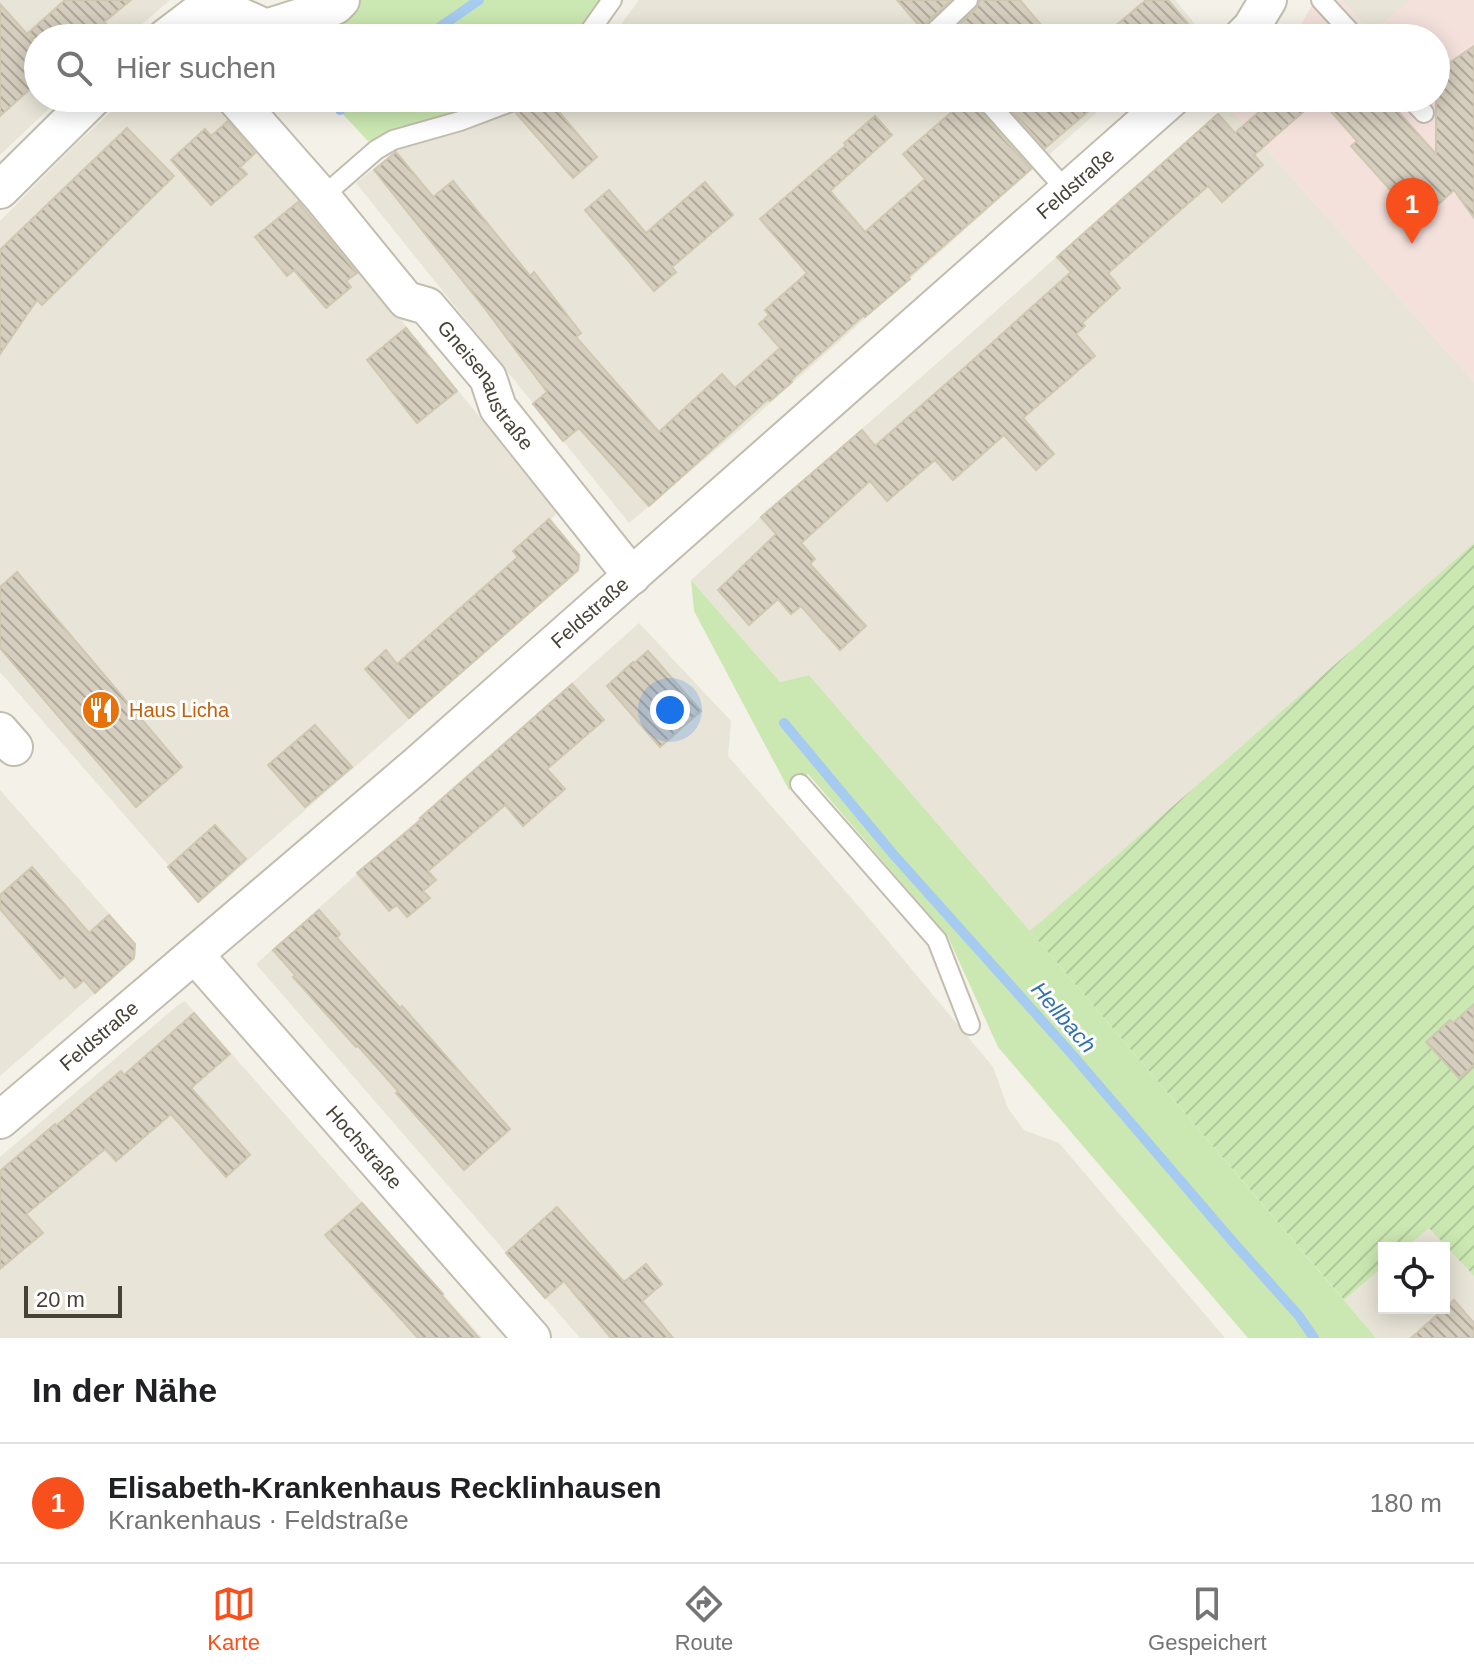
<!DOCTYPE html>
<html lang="de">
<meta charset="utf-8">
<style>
body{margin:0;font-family:Helvetica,sans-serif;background:#f6f6f6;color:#202124}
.controls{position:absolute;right:24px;bottom:24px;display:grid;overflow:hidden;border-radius:0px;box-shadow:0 4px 20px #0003}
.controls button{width:72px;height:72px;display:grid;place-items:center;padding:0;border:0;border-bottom:2px solid #e0e0e0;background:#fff;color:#202124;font:40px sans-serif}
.scale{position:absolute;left:24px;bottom:20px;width:98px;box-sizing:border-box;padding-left:8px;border:4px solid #474237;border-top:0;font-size:22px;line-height:28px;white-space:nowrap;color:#474237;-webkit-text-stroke:6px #fff;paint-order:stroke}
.you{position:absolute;left:670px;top:710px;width:28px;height:28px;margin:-20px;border:6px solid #fff;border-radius:50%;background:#1a73e8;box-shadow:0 0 0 12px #1a73e833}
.badge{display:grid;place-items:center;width:52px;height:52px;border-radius:50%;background:#f7501c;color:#fff;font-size:26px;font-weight:700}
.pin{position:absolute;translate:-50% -66px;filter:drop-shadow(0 2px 4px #0008)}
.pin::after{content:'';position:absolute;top:42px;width:28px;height:24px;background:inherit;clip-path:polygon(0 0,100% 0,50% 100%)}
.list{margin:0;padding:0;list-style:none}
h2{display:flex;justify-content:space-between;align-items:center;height:104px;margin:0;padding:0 32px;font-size:34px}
h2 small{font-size:26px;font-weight:400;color:#757577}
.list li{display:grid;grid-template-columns:52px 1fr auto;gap:24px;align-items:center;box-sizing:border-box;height:120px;padding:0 32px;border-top:2px solid #e0e0e0}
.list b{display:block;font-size:30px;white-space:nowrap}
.list p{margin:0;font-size:26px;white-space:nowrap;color:#757577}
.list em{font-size:26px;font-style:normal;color:#757577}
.icon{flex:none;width:44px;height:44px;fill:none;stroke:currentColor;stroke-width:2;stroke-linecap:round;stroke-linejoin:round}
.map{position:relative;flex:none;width:1474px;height:1338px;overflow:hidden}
.search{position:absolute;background:#fff;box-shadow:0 4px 20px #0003;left:24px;right:24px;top:24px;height:88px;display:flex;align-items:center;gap:20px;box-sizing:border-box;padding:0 28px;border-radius:44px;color:#757577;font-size:30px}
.sheet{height:224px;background:#fff}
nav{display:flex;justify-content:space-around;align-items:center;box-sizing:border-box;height:112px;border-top:2px solid #e0e0e0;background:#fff;font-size:22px;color:#757577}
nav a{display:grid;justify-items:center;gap:4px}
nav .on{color:#f7501c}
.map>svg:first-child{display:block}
.residential{fill:#e8e4d7}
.medical{fill:#f4e1dc}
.grass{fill:#cbe8b2}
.garden{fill:url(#garden-furrows)}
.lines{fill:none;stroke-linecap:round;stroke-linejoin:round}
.stream{stroke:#a6cbf0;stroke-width:10}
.building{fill:url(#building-back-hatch);stroke:#d0c7b1;stroke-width:2}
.service-casing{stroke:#c2bdae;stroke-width:22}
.minor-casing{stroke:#c2bdae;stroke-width:40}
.service{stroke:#fff;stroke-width:18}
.minor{stroke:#fff;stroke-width:36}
.labels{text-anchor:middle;stroke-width:6;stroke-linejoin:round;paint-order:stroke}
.street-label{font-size:20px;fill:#474237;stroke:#fff}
.food-label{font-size:20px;fill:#c56008;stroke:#fff;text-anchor:start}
.water-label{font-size:22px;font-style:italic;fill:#3171b3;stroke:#fff}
</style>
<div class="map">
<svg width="1474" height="1338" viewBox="0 0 1474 1338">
<defs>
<pattern id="garden-furrows" width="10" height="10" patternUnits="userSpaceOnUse" patternTransform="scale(2)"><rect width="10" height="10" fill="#cbe8b2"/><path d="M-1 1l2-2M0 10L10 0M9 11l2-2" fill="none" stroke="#b0c89a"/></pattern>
<pattern id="building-back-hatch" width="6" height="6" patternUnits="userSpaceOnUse" patternTransform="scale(2)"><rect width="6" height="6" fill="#d6cebe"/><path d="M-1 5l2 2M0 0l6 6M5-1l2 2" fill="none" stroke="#afa99b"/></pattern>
</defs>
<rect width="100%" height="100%" fill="#f4f1e8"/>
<g class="residential">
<path d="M 0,0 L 170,0 L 126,38 L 38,38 L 38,98 L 60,98 L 0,155 Z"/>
<path d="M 639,0 L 1175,0 L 1196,25 L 1182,38 L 611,38 Z"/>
<path d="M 1342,0 L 1411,0 L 1371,34 Z"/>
<path d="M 126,98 L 213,98 L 260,150 L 368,279 L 557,513 L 551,519 L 581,556 L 579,571 L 199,903 L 167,867 L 168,865 L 0,672 L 0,221 L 74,146 Z"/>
<path d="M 548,98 L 1113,98 L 750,421 L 629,523 L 356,183 L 397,150 L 529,106 Z"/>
<path d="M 1227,105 L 1474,382 L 1474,543 L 1030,931 L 809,675 L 780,682 L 691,580 L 761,517 L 951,351 Z"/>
<path d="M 639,623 L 731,721 L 728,756 L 873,923 L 993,1067 L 1008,1108 L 1024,1130 L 1059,1143 L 1225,1338 L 580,1338 L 256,964 Z"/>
<path d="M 0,790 L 136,944 L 135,958 L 0,1076 Z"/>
<path d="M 185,1001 L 451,1303 L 482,1338 L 0,1338 L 0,1157 L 178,1005 Z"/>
<path d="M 1429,1227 L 1474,1276 L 1474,1338 L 1376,1338 L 1344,1300 L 1384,1266 L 1384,1308 L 1444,1308 L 1444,1248 L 1405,1248 Z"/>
</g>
<path class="medical" d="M 1315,0 L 1342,0 L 1371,34 L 1411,0 L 1474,0 L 1474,382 L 1227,105 L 1234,98 L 1436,98 L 1436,38 L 1293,38 Z"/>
<g class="grass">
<path d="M 360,0 L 606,0 L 578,38 L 319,38 Z"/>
<path d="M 328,98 L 503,98 L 471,110 L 368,141 Z"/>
<path d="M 691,580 L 780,682 L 809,675 L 1030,931 L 1376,1338 L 1248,1338 L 998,1047 L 948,937 L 808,774 L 789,790 L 694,611 Z"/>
</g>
<path class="garden" d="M 1474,543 L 1474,1276 L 1429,1228 L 1405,1248 L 1384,1248 L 1384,1266 L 1344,1300 L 1030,931 Z"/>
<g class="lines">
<g class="stream">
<path d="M 424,38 L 479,0"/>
<path d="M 340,110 L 354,98"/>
<path d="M 784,723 L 893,854 L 1070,1052 L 1233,1242 L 1299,1316 L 1314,1338"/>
</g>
</g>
<g class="building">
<path d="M 65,0 L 131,0 L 104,22 L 118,38 L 31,38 L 38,46 L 38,82 L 0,116 L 0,4 L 27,34 Z"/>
<path d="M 897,0 L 951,0 L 921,28 Z"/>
<path d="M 980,0 L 1020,0 L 1052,38 L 945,38 L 976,9 Z"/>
<path d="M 1146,0 L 1168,0 L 1189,25 L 1174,38 L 1101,38 Z"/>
<path d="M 1474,46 L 1474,218 L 1454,190 L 1419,222 L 1351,146 L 1357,141 L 1319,98 L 1254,155 L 1263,165 L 1222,202 L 1208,186 L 1108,273 L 1120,288 L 1082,323 L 1085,326 L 1076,334 L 1095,356 L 1023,418 L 1054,454 L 1036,470 L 1004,435 L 953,480 L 935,460 L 887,501 L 870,481 L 801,543 L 815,559 L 810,564 L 866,626 L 840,650 L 801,606 L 791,614 L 778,599 L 749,625 L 718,590 L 776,534 L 761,517 L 862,430 L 875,446 L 972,361 L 1071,272 L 1057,257 L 1218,114 L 1235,133 L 1275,98 L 1386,98 L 1436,154 L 1436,72 Z"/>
<path d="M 968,98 L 972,98 L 975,106 L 1031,169 L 908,277 L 910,279 L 865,317 L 864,315 L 791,380 L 792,382 L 770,401 L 768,399 L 649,506 L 579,428 L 563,441 L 533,404 L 547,392 L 486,310 L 374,170 L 396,152 L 433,197 L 453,181 L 530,276 L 534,272 L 581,333 L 576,337 L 659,432 L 722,374 L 735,388 L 780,348 L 759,324 L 769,315 L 765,310 L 807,273 L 760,219 L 846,145 L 844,143 L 875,116 L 892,135 L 830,191 L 865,232 L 925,179 L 903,154 Z"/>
<path d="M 1000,98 L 1104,98 L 1045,148 Z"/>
<path d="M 548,99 L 597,157 L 573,178 L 516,113 Z"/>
<path d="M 228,121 L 255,153 L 240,167 L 247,174 L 211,205 L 171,160 L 205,129 L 211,136 Z"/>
<path d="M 127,128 L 174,176 L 42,305 L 37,300 L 0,354 L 0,250 Z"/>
<path d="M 705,182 L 733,215 L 672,267 L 676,272 L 654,291 L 585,210 L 609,190 L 646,233 Z"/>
<path d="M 298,202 L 357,273 L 346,281 L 351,287 L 326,308 L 294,270 L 287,276 L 255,237 Z"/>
<path d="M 406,328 L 457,391 L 417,423 L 367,360 Z"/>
<path d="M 549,519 L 579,555 L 578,570 L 409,718 L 365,669 L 386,650 L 397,664 L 518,557 L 513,551 Z"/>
<path d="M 17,572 L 182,767 L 136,807 L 0,648 L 0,587 Z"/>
<path d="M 648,651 L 701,711 L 660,747 L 607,686 L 633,662 L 634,663 Z"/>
<path d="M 572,684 L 604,720 L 547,769 L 565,789 L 523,826 L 505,805 L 428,871 L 436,880 L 423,891 L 430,898 L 407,917 L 397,905 L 389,911 L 357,873 L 422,819 L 420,818 Z"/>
<path d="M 315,725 L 352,767 L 305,807 L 268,765 Z"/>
<path d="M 215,825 L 246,859 L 198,902 L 168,867 Z"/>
<path d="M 32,867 L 89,933 L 109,915 L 135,944 L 134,958 L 95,993 L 84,980 L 75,988 L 65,976 L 60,979 L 0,909 L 0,895 Z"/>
<path d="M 319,910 L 340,934 L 337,938 L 400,1008 L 402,1006 L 510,1129 L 464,1170 L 396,1093 L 398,1091 L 358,1046 L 356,1047 L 293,977 L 295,975 L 273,950 Z"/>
<path d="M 1474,1004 L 1474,1065 L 1459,1078 L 1426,1042 L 1450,1020 L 1453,1023 Z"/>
<path d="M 194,1013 L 230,1054 L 191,1088 L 250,1155 L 226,1177 L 171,1114 L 116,1161 L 105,1149 L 26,1214 L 43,1233 L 0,1269 L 0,1171 L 55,1124 L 56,1126 L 121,1071 L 124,1075 Z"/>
<path d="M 362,1203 L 443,1294 L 442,1296 L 479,1338 L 418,1338 L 325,1235 Z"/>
<path d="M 557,1207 L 624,1282 L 646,1264 L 662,1284 L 642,1301 L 673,1338 L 611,1338 L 564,1281 L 545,1298 L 506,1253 Z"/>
<path d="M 1454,1300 L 1474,1323 L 1474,1338 L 1411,1338 Z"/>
</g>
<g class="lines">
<defs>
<g id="service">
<path d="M 1321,0 L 1356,38"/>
<path d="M 585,38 L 612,0"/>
<path d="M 928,38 L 968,0"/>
<path d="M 984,98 L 1067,191"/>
<path d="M 1410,98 L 1424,113"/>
<path d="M 322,197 L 376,150 L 393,140 L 460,121 L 521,98"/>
<path d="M 800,784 L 937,940 L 970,1025"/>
</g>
<g id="minor">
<path d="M 211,3 L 266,28 L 259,38"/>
<path d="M 266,28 L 335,6 L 341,0"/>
<path d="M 165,38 L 211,3"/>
<path d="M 1241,38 L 1251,28 L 1268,0"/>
<path id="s1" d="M 235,98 L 322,197 L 406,300 L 427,306 L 488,378 L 498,408 L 632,576"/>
<path d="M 0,190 L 93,98"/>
<path d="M 0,731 L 14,747"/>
<path id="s2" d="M 195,955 L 532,1338"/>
<path id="s3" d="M 0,1120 L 417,765 L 1172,98"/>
</g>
</defs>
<use href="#service" class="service-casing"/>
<use href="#minor" class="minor-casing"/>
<use href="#service" class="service"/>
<use href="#minor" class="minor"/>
</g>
<defs>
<symbol id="restaurant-disc" viewBox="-11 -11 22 22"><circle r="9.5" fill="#e8710a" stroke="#fff"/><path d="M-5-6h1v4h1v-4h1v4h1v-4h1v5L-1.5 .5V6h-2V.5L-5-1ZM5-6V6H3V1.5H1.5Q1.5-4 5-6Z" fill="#fff"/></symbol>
</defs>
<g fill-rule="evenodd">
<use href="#restaurant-disc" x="79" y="688" width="44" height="44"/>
</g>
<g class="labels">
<g class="street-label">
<text dy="7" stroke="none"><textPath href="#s3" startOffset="1426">Feldstraße</textPath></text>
<text dy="7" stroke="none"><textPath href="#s1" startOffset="386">Gneisenaustraße</textPath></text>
<text dy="7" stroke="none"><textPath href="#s3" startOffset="778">Feldstraße</textPath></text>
<text dy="7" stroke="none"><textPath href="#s3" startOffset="130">Feldstraße</textPath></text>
<text dy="7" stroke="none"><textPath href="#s2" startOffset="256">Hochstraße</textPath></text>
</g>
<g class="food-label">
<text x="129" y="717">Haus Licha</text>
</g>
<g class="water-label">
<text transform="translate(1064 1017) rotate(49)" y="8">Hellbach</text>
</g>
</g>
</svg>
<div class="controls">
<button><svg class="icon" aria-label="locate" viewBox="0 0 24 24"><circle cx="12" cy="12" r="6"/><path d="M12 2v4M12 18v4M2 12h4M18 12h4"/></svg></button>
</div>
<div class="scale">20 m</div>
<div class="you"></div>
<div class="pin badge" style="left:1412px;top:244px">1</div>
<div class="search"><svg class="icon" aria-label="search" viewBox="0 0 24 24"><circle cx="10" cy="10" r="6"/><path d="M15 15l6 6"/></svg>Hier suchen</div>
</div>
<section class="sheet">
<h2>In der Nähe<small></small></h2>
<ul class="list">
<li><span class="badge">1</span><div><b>Elisabeth-Krankenhaus Recklinhausen</b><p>Krankenhaus · Feldstraße</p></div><em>180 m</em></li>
</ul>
</section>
<nav>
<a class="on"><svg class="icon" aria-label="map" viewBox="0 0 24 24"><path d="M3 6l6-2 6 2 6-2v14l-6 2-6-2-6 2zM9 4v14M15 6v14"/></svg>Karte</a>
<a><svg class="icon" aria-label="directions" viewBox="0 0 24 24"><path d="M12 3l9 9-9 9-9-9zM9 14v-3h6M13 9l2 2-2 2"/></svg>Route</a>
<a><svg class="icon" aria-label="saved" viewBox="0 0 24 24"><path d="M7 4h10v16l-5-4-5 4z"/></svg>Gespeichert</a>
</nav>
